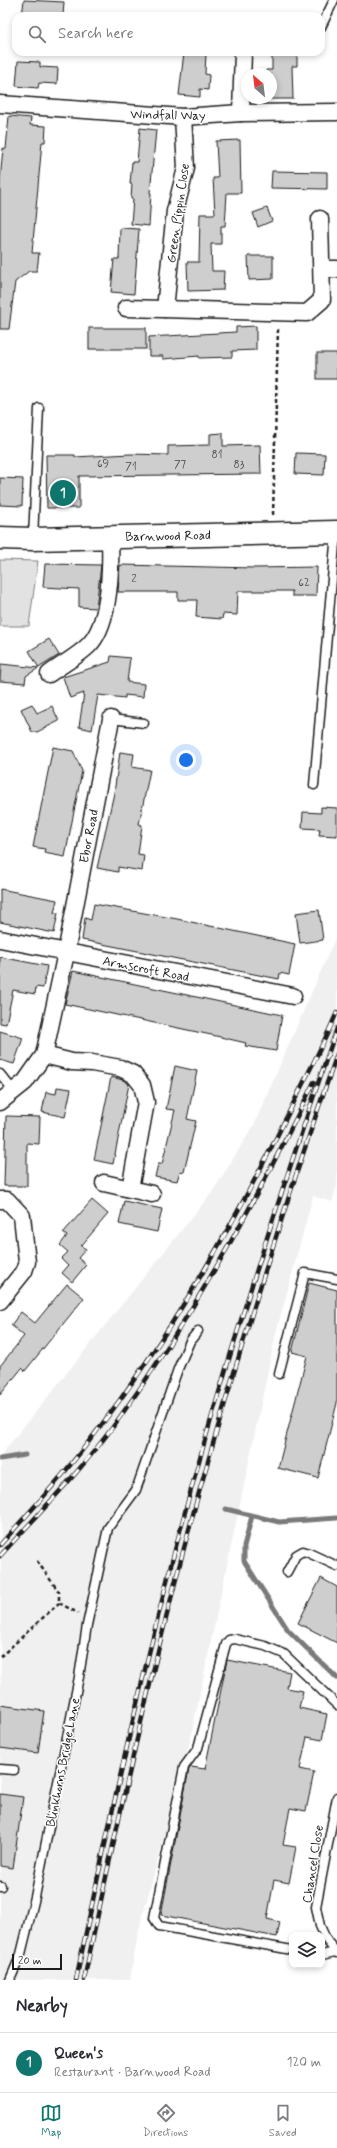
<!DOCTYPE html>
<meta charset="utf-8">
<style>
body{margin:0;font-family:Mynerve,sans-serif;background:#f7f7f7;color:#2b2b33}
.controls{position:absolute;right:12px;bottom:12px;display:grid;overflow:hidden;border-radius:8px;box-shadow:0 2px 6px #0003}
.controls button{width:36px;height:36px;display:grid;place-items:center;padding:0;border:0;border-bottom:1px solid #e1e1e2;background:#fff;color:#2b2b33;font:20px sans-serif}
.compass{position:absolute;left:241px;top:68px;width:36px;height:36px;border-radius:50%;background:#fff;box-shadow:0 2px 6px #0003;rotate:332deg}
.scale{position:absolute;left:12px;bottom:10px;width:50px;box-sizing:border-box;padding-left:4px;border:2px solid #1c1c1c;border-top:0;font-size:11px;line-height:14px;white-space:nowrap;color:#1c1c1c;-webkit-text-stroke:3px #fff;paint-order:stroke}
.you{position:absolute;left:186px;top:760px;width:14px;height:14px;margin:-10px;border:3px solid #fff;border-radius:50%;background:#1a73e8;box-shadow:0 0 0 6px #1a73e833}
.badge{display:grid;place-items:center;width:26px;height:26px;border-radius:50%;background:#0f766e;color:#fff;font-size:13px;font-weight:700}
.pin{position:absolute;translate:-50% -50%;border:2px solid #fff;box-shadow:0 1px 4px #0006}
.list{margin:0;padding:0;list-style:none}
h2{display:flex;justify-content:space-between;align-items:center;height:52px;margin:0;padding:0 16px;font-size:17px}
h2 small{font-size:13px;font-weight:400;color:#7c7c81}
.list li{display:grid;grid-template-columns:26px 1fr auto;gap:12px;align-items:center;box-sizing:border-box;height:60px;padding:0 16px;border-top:1px solid #e1e1e2}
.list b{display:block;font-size:15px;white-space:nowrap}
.list p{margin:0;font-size:13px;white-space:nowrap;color:#7c7c81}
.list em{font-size:13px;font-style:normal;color:#7c7c81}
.icon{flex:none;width:22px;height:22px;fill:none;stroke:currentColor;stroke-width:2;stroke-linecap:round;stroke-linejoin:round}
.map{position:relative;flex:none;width:337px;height:1980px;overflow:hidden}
.search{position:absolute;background:#fff;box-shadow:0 2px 6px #0003;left:12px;right:12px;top:12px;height:44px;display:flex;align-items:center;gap:10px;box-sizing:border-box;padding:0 14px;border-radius:12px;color:#7c7c81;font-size:15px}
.sheet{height:112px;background:#fff}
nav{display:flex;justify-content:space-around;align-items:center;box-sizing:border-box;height:56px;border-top:1px solid #e1e1e2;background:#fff;font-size:11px;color:#7c7c81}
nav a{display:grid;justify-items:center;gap:2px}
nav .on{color:#0f766e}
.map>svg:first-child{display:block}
.built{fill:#f0f0f0}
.green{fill:#e2e2e2;stroke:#7f7f7f}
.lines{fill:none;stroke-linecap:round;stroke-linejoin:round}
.stream{stroke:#7a7a7a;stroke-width:5}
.building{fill:#cecece;stroke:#1c1c1c}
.service-casing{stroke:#1c1c1c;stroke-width:11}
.minor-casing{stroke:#1c1c1c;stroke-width:19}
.primary-casing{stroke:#1c1c1c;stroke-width:25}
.path{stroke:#1c1c1c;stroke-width:2.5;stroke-dasharray:4 3;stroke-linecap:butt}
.service{stroke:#fff;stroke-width:8}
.minor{stroke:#fff;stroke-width:16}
.primary{stroke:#fff;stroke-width:22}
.rail-casing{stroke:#1c1c1c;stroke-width:4.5}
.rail{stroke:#fff;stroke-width:3;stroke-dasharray:9;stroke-linecap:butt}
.labels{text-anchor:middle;stroke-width:3;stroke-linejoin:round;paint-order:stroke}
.number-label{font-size:11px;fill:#484848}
.street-label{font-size:13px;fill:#1c1c1c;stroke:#fff}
</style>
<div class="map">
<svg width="337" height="1980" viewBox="0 0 337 1980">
<rect width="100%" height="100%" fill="#fff"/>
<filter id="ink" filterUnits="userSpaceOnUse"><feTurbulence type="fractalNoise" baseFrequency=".025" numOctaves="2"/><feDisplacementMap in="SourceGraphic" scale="8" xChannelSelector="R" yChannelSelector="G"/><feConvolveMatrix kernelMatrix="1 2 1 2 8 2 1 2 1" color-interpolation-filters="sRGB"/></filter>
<g filter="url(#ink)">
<path class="built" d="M 337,934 L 337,1185 L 332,1202 L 313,1196 L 276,1333 L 190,1741 L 138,1933 L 130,1980 L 0,1980 L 1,1455 L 213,1191 L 254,1125 Z"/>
<path class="green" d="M 0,560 L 38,561 L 29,626 L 0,626 Z"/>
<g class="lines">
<g class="stream">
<path d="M 0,1459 L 25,1455"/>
<path d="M 226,1509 L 279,1522 L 337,1518"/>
<path d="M 252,1516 L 244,1546 L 244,1561 L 288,1630 L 337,1678"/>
</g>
</g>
<g class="building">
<path d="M 24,0 L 64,2 L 63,16 L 22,16 Z"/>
<path d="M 184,52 L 206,52 L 205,74 L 209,75 L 208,90 L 200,89 L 200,97 L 179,95 Z"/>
<path d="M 272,52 L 297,52 L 297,66 L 292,66 L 293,99 L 266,99 L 271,98 L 271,74 L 266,74 L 266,70 L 272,70 Z"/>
<path d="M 18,61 L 40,62 L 40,67 L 58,68 L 57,84 L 39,83 L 38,88 L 16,86 Z"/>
<path d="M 9,116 L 31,118 L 30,125 L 46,126 L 45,142 L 42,142 L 32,253 L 39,253 L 37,271 L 29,271 L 15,282 L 9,329 L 0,329 L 0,180 L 3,148 L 6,149 Z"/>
<path d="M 140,128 L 156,130 L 150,193 L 151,193 L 149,226 L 131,224 L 133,199 L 131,199 L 132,184 L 130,184 L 132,162 L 137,162 Z"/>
<path d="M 240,140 L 241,193 L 227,193 L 225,226 L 221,226 L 221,244 L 211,244 L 212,271 L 224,271 L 223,290 L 188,291 L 187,262 L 199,262 L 200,214 L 215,214 L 213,178 L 218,178 L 216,141 Z"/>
<path d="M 272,171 L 327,172 L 327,189 L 271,188 Z"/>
<path d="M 267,208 L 272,221 L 258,227 L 253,213 Z"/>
<path d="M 120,228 L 139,229 L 134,294 L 111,292 L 114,259 L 119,259 Z"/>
<path d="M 248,256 L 273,256 L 273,279 L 249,280 Z"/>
<path d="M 256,326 L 256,350 L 232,351 L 232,357 L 199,358 L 199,356 L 163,359 L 163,356 L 149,356 L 149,337 L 236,332 L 236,327 Z"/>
<rect x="89" y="328" width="57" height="21"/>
<rect x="317" y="353" width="20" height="26"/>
<path d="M 223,433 L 223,446 L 260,445 L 261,474 L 79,476 L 79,508 L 47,508 L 46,455 L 75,455 L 75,457 L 130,454 L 168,455 L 168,446 L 210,445 L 210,434 Z"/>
<path d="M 296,453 L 325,454 L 324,475 L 295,474 Z"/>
<path d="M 0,478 L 23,479 L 22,506 L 0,505 Z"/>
<path d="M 45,564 L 101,565 L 96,608 L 79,607 L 79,589 L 43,587 Z"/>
<path d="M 120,565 L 255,568 L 317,567 L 316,596 L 292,596 L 292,591 L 238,591 L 237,615 L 223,614 L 222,619 L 196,617 L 197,600 L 178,600 L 178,592 L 118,592 Z"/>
<path d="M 49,639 L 59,655 L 26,676 L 25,683 L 0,681 L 1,664 L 39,668 L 29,651 Z"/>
<path d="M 111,656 L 130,658 L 127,682 L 144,684 L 143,697 L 125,695 L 125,698 L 98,695 L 92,730 L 79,727 L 84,693 L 70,698 L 63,677 L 110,662 Z"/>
<path d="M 32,704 L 37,713 L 52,706 L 59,721 L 37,732 L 32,732 L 21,709 Z"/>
<path d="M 53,747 L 73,751 L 82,771 L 65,857 L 44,853 L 45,849 L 33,847 Z"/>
<path d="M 120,752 L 134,754 L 132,767 L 150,770 L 139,824 L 142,825 L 138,854 L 144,855 L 142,871 L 118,867 L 118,872 L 97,868 L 114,793 Z"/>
<path d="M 321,807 L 337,808 L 337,836 L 319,835 L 320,829 L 302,828 L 303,812 L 321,813 Z"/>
<path d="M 0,889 L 57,900 L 54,913 L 58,913 L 54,933 L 0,922 Z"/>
<path d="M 94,904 L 177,919 L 295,944 L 289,975 L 280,973 L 279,979 L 82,940 L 85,918 L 91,920 Z"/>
<path d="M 319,910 L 323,940 L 300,943 L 296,913 Z"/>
<path d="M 0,957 L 47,966 L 43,988 L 36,987 L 35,994 L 13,990 L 6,1024 L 0,1023 Z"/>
<path d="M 73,971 L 282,1015 L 276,1051 L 245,1046 L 246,1043 L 216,1036 L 65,1004 Z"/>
<path d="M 0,1031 L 23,1038 L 14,1064 L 0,1060 Z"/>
<path d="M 175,1066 L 197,1071 L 187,1119 L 196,1121 L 184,1172 L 180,1171 L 177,1181 L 155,1177 L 158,1164 L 162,1164 L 175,1110 L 166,1109 Z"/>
<path d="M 111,1077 L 123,1080 L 129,1084 L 113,1164 L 94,1160 Z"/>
<path d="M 57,1087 L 71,1089 L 65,1117 L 42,1112 L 46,1092 L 56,1094 Z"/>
<path d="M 6,1116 L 40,1117 L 39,1144 L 27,1143 L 27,1186 L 4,1186 Z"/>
<path d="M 92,1200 L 108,1214 L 81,1246 L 86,1249 L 78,1258 L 86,1265 L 72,1282 L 62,1273 L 68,1266 L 61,1259 L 68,1252 L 60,1245 L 67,1236 L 63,1233 Z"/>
<path d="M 124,1201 L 162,1209 L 157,1232 L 119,1224 Z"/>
<path d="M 309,1283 L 337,1290 L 337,1403 L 318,1478 L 278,1468 L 307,1356 L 292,1352 Z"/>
<path d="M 67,1284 L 84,1298 L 25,1371 L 22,1368 L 0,1395 L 0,1366 L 24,1336 L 11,1325 L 21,1312 L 35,1323 Z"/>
<path d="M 321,1578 L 337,1587 L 337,1643 L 298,1623 Z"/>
<path d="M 227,1660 L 290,1672 L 287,1688 L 303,1691 L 299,1708 L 327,1714 L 322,1740 L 307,1737 L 300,1769 L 314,1772 L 306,1811 L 290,1808 L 283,1845 L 296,1847 L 289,1883 L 274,1880 L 267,1919 L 280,1922 L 277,1937 L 161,1915 L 189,1769 L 191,1767 L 205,1769 Z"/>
<path d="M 0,1705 L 44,1711 L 38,1753 L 0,1748 Z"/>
<path d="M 0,1794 L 23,1797 L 13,1868 L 0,1866 Z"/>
</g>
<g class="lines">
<defs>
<g id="service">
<path d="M 321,27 L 334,0"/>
<path d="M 33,538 L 39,408"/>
<path d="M 111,719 L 144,723"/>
<path d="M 314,785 L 336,533"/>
<path d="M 0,1074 L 14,1091"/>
<path d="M 279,1374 L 305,1273 L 337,1279"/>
<path d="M 287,1572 L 296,1555 L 303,1551 L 309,1553 L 337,1566"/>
<path d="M 0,1769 L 14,1770"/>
<path d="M 337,1797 L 316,1907 L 320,1926 L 327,1941 L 337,1953"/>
<path d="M 0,1886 L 1,1886"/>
<path d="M 292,1950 L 159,1926 L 154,1918 L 184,1767 L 198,1748 L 226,1644 L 229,1640 L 235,1639 L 265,1646 L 284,1654 L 337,1705"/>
<path d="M 322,1955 L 335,1952"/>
<path d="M 10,1980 L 21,1954 L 35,1897 L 79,1677 L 87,1625 L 108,1528 L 136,1490 L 178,1369 L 190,1341 L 198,1331"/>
</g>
<g id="minor">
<path d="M 0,104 L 183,117 L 241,113 L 337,112"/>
<path d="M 241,113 L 243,52"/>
<path d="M 322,269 L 337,269"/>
<path d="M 126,308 L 307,313 L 322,300 L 320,219"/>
<path d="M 165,309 L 175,211 L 186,168 L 183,117"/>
<path d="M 49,674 C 62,664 77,657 89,645 C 111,622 111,566 110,536"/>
<path d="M 0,939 L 293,996"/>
<path d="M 44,1055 L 72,1062 L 92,1063 L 120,1068 L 133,1074 L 142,1085 L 146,1102 L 130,1189"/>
<path d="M 0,1102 L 25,1082 L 44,1055 L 66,953 L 111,719"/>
<path d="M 104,1183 L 152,1194"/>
<path d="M 0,1200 L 7,1200 L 22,1216 L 27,1262 L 24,1271 L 0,1301"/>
</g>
<path id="primary" d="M 0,538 L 33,539 L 337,532"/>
</defs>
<use href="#service" class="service-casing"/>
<use href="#minor" class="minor-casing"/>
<use href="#primary" class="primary-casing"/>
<g class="path">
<path d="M 273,515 L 278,328"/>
<path d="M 37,1561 L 59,1592 L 59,1603"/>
<path d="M 59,1603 L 78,1613"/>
<path d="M 0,1657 L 59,1603"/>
</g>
<use href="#service" class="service"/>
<use href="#minor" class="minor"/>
<use href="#primary" class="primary"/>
<defs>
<g id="rail">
<path d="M 0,1545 C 21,1521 43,1498 63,1474 C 156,1361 230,1234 293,1104 C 308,1073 324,1043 337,1012"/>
<path d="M 0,1556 C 39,1513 81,1471 115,1424 C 193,1316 256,1201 314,1082"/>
<path d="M 76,1980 C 112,1808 150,1637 197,1468 C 239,1320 287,1173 337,1028"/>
<path d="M 84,1980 C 118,1818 154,1656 198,1496 C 240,1348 286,1200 337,1054"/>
</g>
</defs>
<use href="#rail" class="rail-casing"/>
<use href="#rail" class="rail"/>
</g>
</g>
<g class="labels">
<g class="number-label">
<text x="217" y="458">81</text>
<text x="103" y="467">69</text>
<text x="180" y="468">77</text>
<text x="239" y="468">83</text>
<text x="131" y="470">71</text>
<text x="134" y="582">2</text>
<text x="304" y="586">62</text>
</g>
<g class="street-label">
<text transform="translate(168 114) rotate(1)" y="5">Windfall Way</text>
<text transform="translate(177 213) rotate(-82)" y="5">Green Pippin Close</text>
<text transform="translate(168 535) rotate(-1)" y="5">Barnwood Road</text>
<text transform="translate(88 836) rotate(-79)" y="5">Ebor Road</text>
<text transform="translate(146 968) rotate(11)" y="5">Armscroft Road</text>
<text transform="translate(62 1762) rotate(-79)" y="5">Blinkhorns Bridge Lane</text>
<text transform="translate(312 1864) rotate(-81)" y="5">Chancel Close</text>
</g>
</g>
</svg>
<div class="controls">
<button><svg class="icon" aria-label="layers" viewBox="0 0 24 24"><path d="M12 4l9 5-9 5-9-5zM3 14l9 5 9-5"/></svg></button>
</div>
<svg class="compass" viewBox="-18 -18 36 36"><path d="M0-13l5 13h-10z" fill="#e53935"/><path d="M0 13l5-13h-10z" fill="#7c7c81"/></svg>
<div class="scale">20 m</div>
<div class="you"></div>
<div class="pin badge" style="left:63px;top:493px">1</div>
<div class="search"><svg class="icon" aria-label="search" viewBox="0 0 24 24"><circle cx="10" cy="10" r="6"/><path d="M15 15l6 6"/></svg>Search here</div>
</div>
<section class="sheet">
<h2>Nearby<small></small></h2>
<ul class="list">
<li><span class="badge">1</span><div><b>Queen's</b><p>Restaurant · Barnwood Road</p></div><em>120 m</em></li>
</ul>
</section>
<nav>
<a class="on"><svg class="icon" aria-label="map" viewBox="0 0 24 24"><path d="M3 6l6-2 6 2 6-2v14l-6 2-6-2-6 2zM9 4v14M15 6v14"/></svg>Map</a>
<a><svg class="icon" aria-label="directions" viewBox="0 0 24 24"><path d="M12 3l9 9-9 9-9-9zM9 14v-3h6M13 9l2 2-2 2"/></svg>Directions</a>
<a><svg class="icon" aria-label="saved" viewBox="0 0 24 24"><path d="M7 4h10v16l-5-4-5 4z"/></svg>Saved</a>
</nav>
